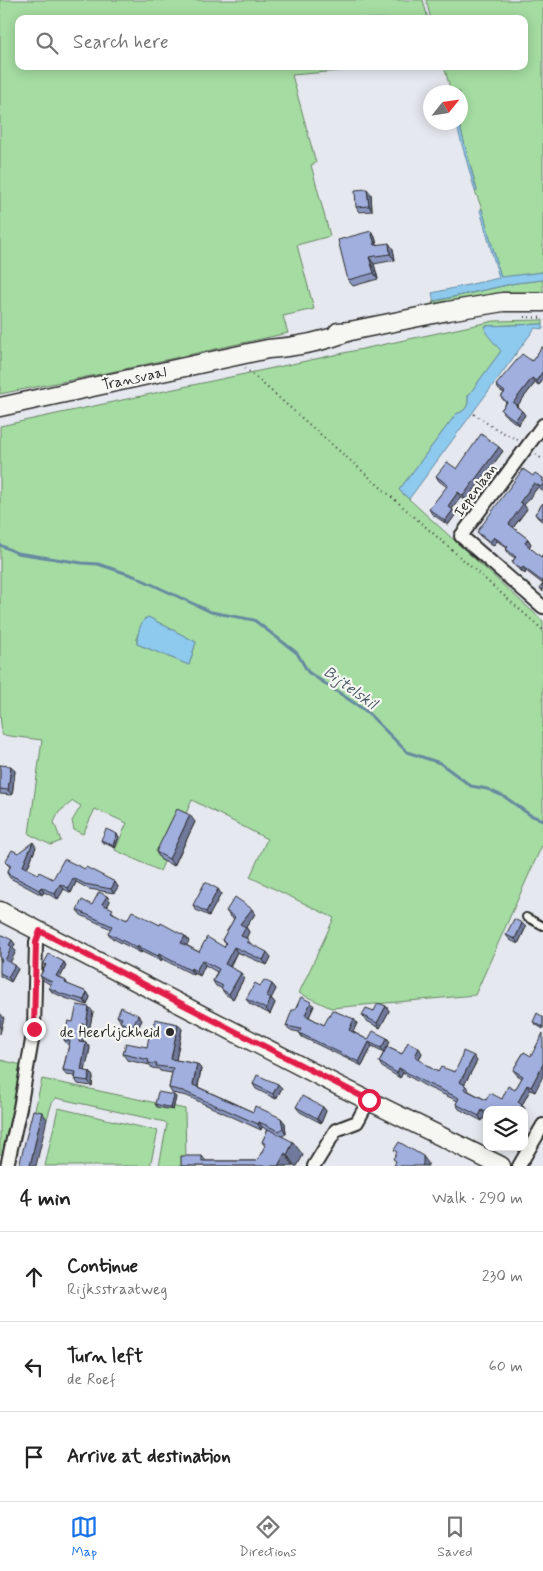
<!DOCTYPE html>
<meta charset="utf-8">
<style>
body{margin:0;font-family:Mynerve,sans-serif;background:#f6f6f6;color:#222}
.controls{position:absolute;right:15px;bottom:15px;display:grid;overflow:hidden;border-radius:10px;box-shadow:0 2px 12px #0003}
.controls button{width:45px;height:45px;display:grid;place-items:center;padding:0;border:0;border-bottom:1px solid #e0e0e0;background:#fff;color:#222;font:25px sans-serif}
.compass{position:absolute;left:423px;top:85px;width:45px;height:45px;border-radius:50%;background:#fff;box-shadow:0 2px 12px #0003;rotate:60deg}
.stop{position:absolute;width:15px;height:15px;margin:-11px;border:4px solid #e11d48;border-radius:50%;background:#fff}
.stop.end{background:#e11d48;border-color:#fff;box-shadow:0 1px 5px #0008}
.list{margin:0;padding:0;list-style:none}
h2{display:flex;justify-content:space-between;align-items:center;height:65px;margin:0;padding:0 20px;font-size:21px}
h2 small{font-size:16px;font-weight:400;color:#767676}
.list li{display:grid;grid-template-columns:32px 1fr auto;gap:15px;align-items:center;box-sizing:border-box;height:90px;padding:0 20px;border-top:1px solid #e0e0e0}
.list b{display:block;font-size:19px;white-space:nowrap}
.list p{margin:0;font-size:16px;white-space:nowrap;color:#767676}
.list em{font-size:16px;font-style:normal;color:#767676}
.icon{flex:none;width:28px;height:28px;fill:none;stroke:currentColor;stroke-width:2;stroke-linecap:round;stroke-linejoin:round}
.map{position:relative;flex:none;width:543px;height:1166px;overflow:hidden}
.search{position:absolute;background:#fff;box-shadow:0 2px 12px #0003;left:15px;right:15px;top:15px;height:55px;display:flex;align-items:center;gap:12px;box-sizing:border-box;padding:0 18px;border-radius:10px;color:#767676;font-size:19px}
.sheet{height:335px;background:#fff}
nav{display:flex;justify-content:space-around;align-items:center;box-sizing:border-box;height:70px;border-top:1px solid #e0e0e0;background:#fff;font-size:14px;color:#767676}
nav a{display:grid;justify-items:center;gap:2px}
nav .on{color:#1a73e8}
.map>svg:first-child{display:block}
.green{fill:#a4dca1;stroke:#688466;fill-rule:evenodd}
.water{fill:#8ec9ee;stroke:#668aa0}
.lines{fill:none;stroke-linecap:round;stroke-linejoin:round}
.stream{stroke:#668aa0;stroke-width:3}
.lane-casing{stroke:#2b2b2b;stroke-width:10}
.street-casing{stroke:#2b2b2b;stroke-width:16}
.secondary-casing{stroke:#2b2b2b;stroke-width:21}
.path{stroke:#2b2b2b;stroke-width:2;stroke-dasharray:1 4;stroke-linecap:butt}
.lane{stroke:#f6f6f2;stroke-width:6}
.street{stroke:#f6f6f2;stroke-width:12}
.secondary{stroke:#f6f6f2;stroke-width:18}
.wall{fill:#8a96c0;stroke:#2b2b2b}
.shaded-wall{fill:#717a9c;stroke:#2b2b2b}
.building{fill:#a1afdf;stroke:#2b2b2b}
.route{stroke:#e11d48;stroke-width:6}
.poi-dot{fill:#2b2b2b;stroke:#f6f6f2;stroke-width:2}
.labels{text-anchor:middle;stroke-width:4.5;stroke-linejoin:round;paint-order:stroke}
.street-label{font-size:15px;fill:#2b2b2b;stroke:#f6f6f2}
.poi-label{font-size:15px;fill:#2b2b2b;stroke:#f6f6f2;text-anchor:end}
.water-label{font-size:16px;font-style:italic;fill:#495a66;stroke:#f6f6f2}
</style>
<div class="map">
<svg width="543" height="1166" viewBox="0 0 543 1166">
<rect width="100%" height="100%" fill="#e5e8ee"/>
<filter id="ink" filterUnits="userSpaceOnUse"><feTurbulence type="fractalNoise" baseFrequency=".02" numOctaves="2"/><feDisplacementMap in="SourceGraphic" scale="10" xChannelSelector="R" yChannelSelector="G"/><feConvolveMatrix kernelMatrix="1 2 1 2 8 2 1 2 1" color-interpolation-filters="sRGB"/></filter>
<g filter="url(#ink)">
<g class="green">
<path d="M 0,0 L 423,0 L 428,19 L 19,19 L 19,66 L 398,66 L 292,75 L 316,163 L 311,165 L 330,236 L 297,245 L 314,309 L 283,316 L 288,333 L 106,373 L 0,394 Z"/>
<path d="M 426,0 L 543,0 L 543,272 L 501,278 L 482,209 L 475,191 L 477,190 L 459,123 L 460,122 L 460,92 L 451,92 L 444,66 L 524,66 L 524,19 L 431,19 Z"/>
<path d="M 543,280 L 543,298 L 436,308 L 432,302 L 516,283 Z"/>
<path d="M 543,320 L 543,324 L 486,326 L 501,351 L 468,396 C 469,406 466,411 456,414 L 399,490 L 543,621 L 543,843 L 475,995 L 331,1008 L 299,993 L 334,918 L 250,877 L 267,839 L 192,800 L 160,871 L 115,850 L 127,823 L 95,809 L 83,834 L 74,830 L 72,821 L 81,806 L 73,801 L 59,812 L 54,822 L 61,841 L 51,845 L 29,834 L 42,740 L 2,735 L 0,713 L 0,426 L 494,321 ZM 145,618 L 150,618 L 196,642 L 189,665 L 137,644 L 137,636 Z"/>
<path d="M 0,1060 L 22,1065 L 2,1155 L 0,1154 Z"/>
<path d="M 42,1079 L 185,1109 L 186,1166 L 159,1166 L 167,1124 L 165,1122 L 56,1098 L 52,1103 L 47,1119 L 38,1117 L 22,1166 Z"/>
<path d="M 58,1108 L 158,1131 L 150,1166 L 45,1166 Z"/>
</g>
<g class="water">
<path d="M 456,123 L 459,123 L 477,191 L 475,191 Z"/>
<path d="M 482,209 L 501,277 L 543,272 L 543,280 L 516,283 L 434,301 L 432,293 L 499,278 L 480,210 Z"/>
<path d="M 543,324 L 543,329 L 535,328 L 409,499 L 399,490 L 456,414 C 466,411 469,406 468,396 L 501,351 L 486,333 L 485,326 Z"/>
<path d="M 148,617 L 196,642 L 189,665 L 137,644 C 137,636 140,620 148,617 Z"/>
</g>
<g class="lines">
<path class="stream" d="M 0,545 L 17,553 L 82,563 L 98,564 L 134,576 L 211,612 L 254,620 L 297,653 L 308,672 L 366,711 L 407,752 L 440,763 L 471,786 L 487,789 L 505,797 L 530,815 L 543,820"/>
<defs>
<path id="lane" d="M 526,917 L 543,926"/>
<g id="street">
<path d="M 543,425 L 461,536 L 543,607"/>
<path d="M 7,1166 L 20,1108 L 34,1029 L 36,942 L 40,931"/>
<path d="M 314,1166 L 336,1130 L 357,1122 L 369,1100"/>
<path d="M 519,1166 L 543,1125"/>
</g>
<g id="secondary">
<path d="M 338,332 L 350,331 L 448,311 L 503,302 L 543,302"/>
<path d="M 0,407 L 268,349 C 297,347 323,342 350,331"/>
<path d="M 0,911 L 339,1086 L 501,1166"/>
</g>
</defs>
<use href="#lane" class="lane-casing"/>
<use href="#street" class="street-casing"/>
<use href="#secondary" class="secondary-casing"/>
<g class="path">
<path d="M 524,317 L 543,318"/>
<path d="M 245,368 L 543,630"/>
<path d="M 474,414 L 494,428 L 518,440"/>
<path d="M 536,454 L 543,460"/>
</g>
<use href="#lane" class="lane"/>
<use href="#street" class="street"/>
<use href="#secondary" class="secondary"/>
</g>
<g class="wall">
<path d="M 371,194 L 372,211 L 359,212 L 356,207 Z"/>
<path d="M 371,231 L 375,237 L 377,245 L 393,249 L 395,260 L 374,264 L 378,279 L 353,286 L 348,280 Z"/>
<path d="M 543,347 L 543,380 L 539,385 L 535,383 L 517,406 L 525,415 L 518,425 L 504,414 L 501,410 L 506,403 L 501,397 L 504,393 L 499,390 L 496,385 L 532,361 Z"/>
<path d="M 499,447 L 503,451 L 466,501 L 461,497 L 452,509 L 456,514 L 448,525 L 432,514 L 429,509 L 447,487 L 439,481 L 436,476 L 457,469 Z"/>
<path d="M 533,476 L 543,478 L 543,491 L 538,487 L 524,505 L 527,509 L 513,528 L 528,539 L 531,544 L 529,547 L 541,557 L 543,554 L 543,592 L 540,588 L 543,584 L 526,571 L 525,574 L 516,567 L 512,562 L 515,558 L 509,554 L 506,549 L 507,548 L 497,541 L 493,546 L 480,536 L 477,532 Z"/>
<path d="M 543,503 L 543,522 L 538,518 L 535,514 Z"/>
<path d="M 0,765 L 15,771 L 12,795 L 0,794 Z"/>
<path d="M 195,822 L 174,866 L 161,860 L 156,852 Z"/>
<path d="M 117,834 L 119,837 L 115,848 L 102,842 L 101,840 Z"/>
<path d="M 36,847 L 27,869 L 38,874 L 53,879 L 85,869 L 115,882 L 118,887 L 114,893 L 89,889 L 76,882 L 71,893 L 64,889 L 58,899 L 44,892 L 42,895 L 10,878 L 7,873 L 10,867 L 5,862 L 18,853 Z"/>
<path d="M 218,889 L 221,894 L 209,916 L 196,910 L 193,905 Z"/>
<path d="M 107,896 L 110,901 L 107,907 L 116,915 L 127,920 L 160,925 L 185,936 L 189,941 L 186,945 L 199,952 L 224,947 L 226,944 L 222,940 L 234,919 L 230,916 L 226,911 L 255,914 L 246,927 L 249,932 L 246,938 L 252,945 L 271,957 L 267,965 L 237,952 L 230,967 L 241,973 L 244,978 L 233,999 L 225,994 L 221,988 L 216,986 L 213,981 L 217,972 L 205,965 L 200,976 L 194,973 L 194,975 L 162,959 L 161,961 L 142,952 L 141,953 L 112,938 L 108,933 L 111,929 L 81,915 L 77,910 L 92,905 Z"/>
<path d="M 526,927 L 518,944 L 510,940 L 506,935 Z"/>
<path d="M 0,934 L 15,944 L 13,948 L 16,951 L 10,962 L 18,969 L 11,982 L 0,976 L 1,962 L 0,962 Z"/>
<path d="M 64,962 L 66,966 L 60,978 L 66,981 L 68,985 L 87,992 L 90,997 L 87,1005 L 65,998 L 52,992 L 49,988 L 51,985 L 43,980 L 40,976 L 45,966 L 44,963 Z"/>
<path d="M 272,984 L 276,989 L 271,998 L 275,1003 L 270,1014 L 250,1004 L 246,999 L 260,986 Z"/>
<path d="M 314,1006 L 309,1017 L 324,1025 L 357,1023 L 353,1032 L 368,1040 L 387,1038 L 390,1042 L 387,1047 L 402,1054 L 422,1053 L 419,1060 L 429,1067 L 438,1072 L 455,1072 L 477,1061 L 464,1085 L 466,1086 L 469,1091 L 486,1100 L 502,1099 L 515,1090 L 522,1078 L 517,1075 L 513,1070 L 524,1052 L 535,1092 L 530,1090 L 522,1105 L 525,1109 L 487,1110 L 487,1116 L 485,1115 L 482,1121 L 459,1109 L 456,1104 L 458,1101 L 427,1087 L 403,1073 L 400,1078 L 382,1067 L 379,1062 L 384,1052 L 372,1046 L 362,1066 L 302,1037 L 299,1032 L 289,1030 L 286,1026 L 295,1010 Z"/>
<path d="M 386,1006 L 389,1011 L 380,1028 L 365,1020 L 362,1015 Z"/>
<path d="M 93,1012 L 89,1030 L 86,1029 L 83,1043 L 86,1043 L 90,1048 L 85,1071 L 90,1072 L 93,1077 L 92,1086 L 78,1084 L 75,1079 L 75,1076 L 66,1075 L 63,1070 L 69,1045 L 68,1045 L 64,1040 L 73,1022 Z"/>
<path d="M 117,1016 L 142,1020 L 136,1032 L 124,1027 Z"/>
<path d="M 543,1017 L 543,1029 L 535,1024 L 533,1022 Z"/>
<path d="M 182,1029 L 176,1060 L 197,1064 L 201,1069 L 198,1087 L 253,1112 L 285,1123 L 286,1134 L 282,1136 L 303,1155 L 297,1166 L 181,1166 L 202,1156 L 206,1161 L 257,1161 L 265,1146 L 262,1142 L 268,1130 L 262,1127 L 261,1130 L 187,1096 L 172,1093 L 169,1088 L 172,1073 L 160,1071 L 159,1069 L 152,1068 L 150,1065 L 127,1060 L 123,1054 L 147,1047 Z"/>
<path d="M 253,1084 L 278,1084 L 282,1088 L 276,1099 L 256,1089 Z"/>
<path d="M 176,1097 L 173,1110 L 157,1107 L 155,1104 Z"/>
<path d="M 296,1107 L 323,1107 L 326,1111 L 321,1123 L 300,1112 Z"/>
</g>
<g class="shaded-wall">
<path d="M 367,189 L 371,194 L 372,211 L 369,206 Z"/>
<path d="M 371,231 L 375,237 L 379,252 L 375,245 Z"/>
<path d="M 389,243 L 393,249 L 395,260 L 390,254 Z"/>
<path d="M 369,257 L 374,264 L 378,279 L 374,273 Z"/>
<path d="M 543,371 L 543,380 L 539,385 L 536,381 Z"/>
<path d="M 532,378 L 535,383 L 517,406 L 520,410 L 519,411 L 513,403 Z"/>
<path d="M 522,411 L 525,415 L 518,425 L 515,420 Z"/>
<path d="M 499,447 L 503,451 L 466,501 L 463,496 Z"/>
<path d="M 534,483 L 538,487 L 524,505 L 527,509 L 512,529 L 509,524 L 520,502 Z"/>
<path d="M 458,492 L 461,497 L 451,510 L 448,506 Z"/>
<path d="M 453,510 L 456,514 L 448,525 L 445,521 Z"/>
<path d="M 494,537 L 497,541 L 493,546 L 490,542 Z"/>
<path d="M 528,539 L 531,544 L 528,548 L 525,543 Z"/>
<path d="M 523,567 L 526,571 L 525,574 L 521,569 Z"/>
<path d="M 11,766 L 15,771 L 12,795 L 8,790 Z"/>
<path d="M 190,815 L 195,822 L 174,866 L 169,859 Z"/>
<path d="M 117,834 L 119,837 L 115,848 L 113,845 Z"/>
<path d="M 33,842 L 36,847 L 26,871 L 23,866 Z"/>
<path d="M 73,878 L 76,882 L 71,893 L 68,888 Z"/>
<path d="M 115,882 L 118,887 L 114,893 L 111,889 Z"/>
<path d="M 60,884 L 64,889 L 58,899 L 55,894 Z"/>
<path d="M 41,887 L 44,892 L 42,895 L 39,890 Z"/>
<path d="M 218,889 L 221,894 L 209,916 L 206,912 Z"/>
<path d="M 107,896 L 110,901 L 106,909 L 102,904 Z"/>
<path d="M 252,909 L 255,914 L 246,927 L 249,932 L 245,941 L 241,936 L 240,924 Z"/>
<path d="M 522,923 L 526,927 L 518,944 L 515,939 Z"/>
<path d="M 185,936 L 189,941 L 185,948 L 181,943 Z"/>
<path d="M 12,940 L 15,944 L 13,948 L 16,951 L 9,965 L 5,960 L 9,945 Z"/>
<path d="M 138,946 L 142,952 L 141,953 L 137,948 Z"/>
<path d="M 234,947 L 237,952 L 228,969 L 225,964 Z"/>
<path d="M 267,952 L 271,957 L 267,965 L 263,960 Z"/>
<path d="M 159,954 L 162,959 L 161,961 L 158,956 Z"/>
<path d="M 202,960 L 205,965 L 200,976 L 196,971 Z"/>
<path d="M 64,962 L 66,966 L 59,980 L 56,976 Z"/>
<path d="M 15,965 L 18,969 L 11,982 L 8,977 Z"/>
<path d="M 191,968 L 194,973 L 194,975 L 190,970 Z"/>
<path d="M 241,973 L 244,978 L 233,999 L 229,994 Z"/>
<path d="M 272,984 L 276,989 L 270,1001 L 267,996 Z"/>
<path d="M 87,992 L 90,997 L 87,1005 L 84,1000 Z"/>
<path d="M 271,998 L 275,1003 L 270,1014 L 266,1009 Z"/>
<path d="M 311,1002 L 314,1006 L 308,1019 L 305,1015 Z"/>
<path d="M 386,1006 L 389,1011 L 380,1028 L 377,1023 Z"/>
<path d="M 89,1007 L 93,1012 L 89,1030 L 86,1025 Z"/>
<path d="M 0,1013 L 4,1018 L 0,1034 Z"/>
<path d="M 138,1015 L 142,1020 L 136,1032 L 132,1027 Z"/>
<path d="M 354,1019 L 357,1023 L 352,1034 L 349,1030 Z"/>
<path d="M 82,1024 L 86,1029 L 82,1047 L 79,1042 Z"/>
<path d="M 178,1024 L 182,1029 L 175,1065 L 171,1059 Z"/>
<path d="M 387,1038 L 390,1042 L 384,1052 L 381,1048 Z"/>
<path d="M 369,1042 L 372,1046 L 362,1066 L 359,1062 Z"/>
<path d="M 86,1043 L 90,1048 L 84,1075 L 81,1070 Z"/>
<path d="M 419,1048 L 422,1053 L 418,1061 L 415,1056 Z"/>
<path d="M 474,1056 L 477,1061 L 463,1087 L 460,1082 Z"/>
<path d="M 197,1064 L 201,1069 L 197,1090 L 193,1085 Z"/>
<path d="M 543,1064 L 543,1076 L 535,1092 L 531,1087 Z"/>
<path d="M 399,1068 L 403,1073 L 400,1078 L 397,1073 Z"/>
<path d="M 90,1072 L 93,1077 L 92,1086 L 88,1081 Z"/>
<path d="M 278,1084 L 282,1088 L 276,1099 L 273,1094 Z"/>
<path d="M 527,1085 L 530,1090 L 522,1105 L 525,1109 L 524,1111 L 524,1110 L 519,1110 L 518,1102 Z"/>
<path d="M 174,1095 L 176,1097 L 173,1110 L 171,1108 Z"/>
<path d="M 323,1107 L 326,1111 L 321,1123 L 317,1118 Z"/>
<path d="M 482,1110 L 485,1115 L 482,1121 L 479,1116 Z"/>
<path d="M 42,1112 L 47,1119 L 36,1166 L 30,1166 Z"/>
<path d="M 281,1118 L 285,1123 L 286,1134 L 283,1128 Z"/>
<path d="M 259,1122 L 262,1127 L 261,1130 L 258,1124 Z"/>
<path d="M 293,1142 L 303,1155 L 297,1166 L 295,1166 L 287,1155 Z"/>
<path d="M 285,1153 L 293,1166 L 278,1166 Z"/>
<path d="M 423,1156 L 428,1163 L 428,1166 L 422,1166 Z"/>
</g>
<g class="building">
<path d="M 367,189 L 369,206 L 356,207 L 355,190 Z"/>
<path d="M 371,231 L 375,245 L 389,243 L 390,254 L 369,257 L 374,273 L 348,280 L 338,240 Z"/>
<path d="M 542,347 L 543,347 L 543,371 L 536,381 L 532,378 L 513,403 L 517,405 L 516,406 L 522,411 L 515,420 L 501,410 L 507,402 L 501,397 L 505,392 L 496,385 L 522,354 L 532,361 Z"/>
<path d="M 481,434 L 499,447 L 463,496 L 458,492 L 448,506 L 453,510 L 445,521 L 429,509 L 448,485 L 436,476 L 447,462 L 457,469 Z"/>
<path d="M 523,469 L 533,476 L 535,473 L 543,478 L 543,484 L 541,487 L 534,483 L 520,502 L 523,504 L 509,524 L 528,539 L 525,543 L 541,557 L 543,554 L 543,582 L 523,567 L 521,569 L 512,562 L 516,557 L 506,549 L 508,547 L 494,537 L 490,542 L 477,532 Z"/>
<path d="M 543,503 L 543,517 L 541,519 L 535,514 Z"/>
<path d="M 543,584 L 543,590 L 540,588 Z"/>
<path d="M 0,765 L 11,766 L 8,790 L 0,789 Z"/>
<path d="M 177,809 L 190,815 L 169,859 L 156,852 Z"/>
<path d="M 106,829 L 117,834 L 113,845 L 101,840 Z"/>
<path d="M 33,842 L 23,866 L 38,874 L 39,872 L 53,879 L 64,859 L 85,869 L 86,867 L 115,882 L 111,889 L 85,884 L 73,878 L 68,888 L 60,884 L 55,894 L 41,887 L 39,890 L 7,873 L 11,865 L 5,862 L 12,850 L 18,853 Z"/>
<path d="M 205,882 L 218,889 L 206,912 L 193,905 Z"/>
<path d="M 99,892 L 107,896 L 102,904 L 113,909 L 111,912 L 127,920 L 132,911 L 160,925 L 161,923 L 185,936 L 181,943 L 199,952 L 207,937 L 224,947 L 226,943 L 222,940 L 235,917 L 226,911 L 235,897 L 252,909 L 240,924 L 246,927 L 241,936 L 248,939 L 247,942 L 267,952 L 263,960 L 234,947 L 225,964 L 241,973 L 229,994 L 221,989 L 223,986 L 213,981 L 219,969 L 202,960 L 196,971 L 191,968 L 190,970 L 159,954 L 158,956 L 138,946 L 137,948 L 108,933 L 112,926 L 77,910 L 82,900 L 92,905 Z"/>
<path d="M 514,919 L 522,923 L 515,939 L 506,935 Z"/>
<path d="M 0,934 L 12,940 L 9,945 L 12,947 L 5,960 L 15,965 L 8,977 L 0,973 L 0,963 L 2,960 L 0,959 Z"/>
<path d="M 49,954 L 64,962 L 56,976 L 66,981 L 65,983 L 87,992 L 84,1000 L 62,994 L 49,988 L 52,982 L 40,976 L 46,965 L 44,963 Z"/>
<path d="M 264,980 L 272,984 L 267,996 L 271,998 L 266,1009 L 246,999 L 255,983 L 260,986 Z"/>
<path d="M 301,997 L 311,1002 L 305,1015 L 324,1025 L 332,1010 L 354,1019 L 349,1030 L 368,1040 L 373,1031 L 387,1038 L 381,1048 L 369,1042 L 359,1062 L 299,1033 L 301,1029 L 286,1026 L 292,1010 L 295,1010 Z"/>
<path d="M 378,1003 L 386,1006 L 377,1023 L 362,1015 L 366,1008 L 374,1011 Z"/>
<path d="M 77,1005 L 89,1007 L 86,1025 L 82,1024 L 79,1042 L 86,1043 L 81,1070 L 90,1072 L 88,1081 L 75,1079 L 76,1072 L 63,1070 L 70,1041 L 64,1040 L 68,1021 L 73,1022 Z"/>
<path d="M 121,1007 L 138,1015 L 132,1027 L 120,1022 L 122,1018 L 117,1016 Z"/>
<path d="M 537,1013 L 543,1017 L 543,1027 L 533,1022 Z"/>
<path d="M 155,1019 L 178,1024 L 171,1059 L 197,1064 L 193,1085 L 253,1112 L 255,1106 L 281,1118 L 283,1128 L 279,1131 L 259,1122 L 258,1124 L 183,1091 L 169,1088 L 173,1068 L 156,1066 L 157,1064 L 148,1063 L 149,1060 L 123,1054 L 126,1043 L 147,1047 L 151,1026 L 154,1026 Z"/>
<path d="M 543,1033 L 543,1064 L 531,1087 L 527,1085 L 518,1102 L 522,1105 L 519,1110 L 487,1110 L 487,1113 L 482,1110 L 479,1116 L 456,1104 L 459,1098 L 424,1082 L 399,1068 L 397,1073 L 379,1062 L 387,1047 L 402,1054 L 408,1042 L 419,1048 L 415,1056 L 429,1067 L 438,1072 L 441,1067 L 455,1072 L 461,1059 L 463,1051 L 474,1056 L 460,1082 L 466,1086 L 464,1089 L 486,1100 L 490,1093 L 502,1099 L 508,1086 L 515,1090 L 523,1076 L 513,1070 L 524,1052 L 531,1056 Z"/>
<path d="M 257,1075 L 278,1084 L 273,1094 L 253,1084 Z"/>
<path d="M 158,1092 L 174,1095 L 171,1108 L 155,1104 Z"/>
<path d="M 302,1096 L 323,1107 L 317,1118 L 296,1107 Z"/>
<path d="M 33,1110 L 42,1112 L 30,1166 L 19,1166 Z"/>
<path d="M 268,1129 L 293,1142 L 287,1155 L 285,1153 L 278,1166 L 181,1166 L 181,1156 L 202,1156 L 202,1161 L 257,1161 L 266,1144 L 262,1142 Z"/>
<path d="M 399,1142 L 423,1156 L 423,1164 L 422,1166 L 394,1166 L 396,1161 L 393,1159 L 397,1152 L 394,1150 Z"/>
</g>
</g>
<g class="lines" filter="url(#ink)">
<path class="route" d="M 34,1029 L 36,942 L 40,931 L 369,1100"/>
</g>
<circle class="poi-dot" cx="170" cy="1032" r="5"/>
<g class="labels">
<g class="street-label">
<text transform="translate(134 378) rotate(-12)" y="5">Transvaal</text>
<text transform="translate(475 490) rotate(-54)" y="5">Iepenlaan</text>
</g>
<g class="poi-label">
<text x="160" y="1037">de Heerlijckheid</text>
</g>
<g class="water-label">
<text transform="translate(351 687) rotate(36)" y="6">Bijtelskil</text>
</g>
</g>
</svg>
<div class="controls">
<button><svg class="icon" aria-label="layers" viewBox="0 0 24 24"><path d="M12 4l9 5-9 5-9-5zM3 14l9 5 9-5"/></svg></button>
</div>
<svg class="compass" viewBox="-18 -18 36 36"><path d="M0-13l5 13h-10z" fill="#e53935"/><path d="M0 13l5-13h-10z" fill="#767676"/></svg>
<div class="stop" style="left:369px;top:1100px"></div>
<div class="stop end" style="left:34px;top:1029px"></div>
<div class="search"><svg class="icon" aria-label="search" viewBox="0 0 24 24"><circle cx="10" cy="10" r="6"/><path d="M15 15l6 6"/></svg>Search here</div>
</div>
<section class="sheet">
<h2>4 min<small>Walk · 290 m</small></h2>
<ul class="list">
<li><svg class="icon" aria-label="ahead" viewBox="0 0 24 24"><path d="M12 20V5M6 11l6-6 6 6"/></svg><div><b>Continue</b><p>Rijksstraatweg</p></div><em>230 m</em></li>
<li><svg class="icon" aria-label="left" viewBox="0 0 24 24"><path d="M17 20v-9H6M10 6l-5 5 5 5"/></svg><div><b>Turn left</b><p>de Roef</p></div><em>60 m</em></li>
<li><svg class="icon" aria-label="arrive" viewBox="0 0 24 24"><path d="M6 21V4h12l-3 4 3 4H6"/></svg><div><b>Arrive at destination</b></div></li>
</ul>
</section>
<nav>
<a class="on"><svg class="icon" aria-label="map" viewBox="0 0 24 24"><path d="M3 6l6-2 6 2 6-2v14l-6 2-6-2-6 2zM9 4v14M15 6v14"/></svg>Map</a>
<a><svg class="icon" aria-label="directions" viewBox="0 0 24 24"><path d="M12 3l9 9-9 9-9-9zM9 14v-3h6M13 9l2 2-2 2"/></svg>Directions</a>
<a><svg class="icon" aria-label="saved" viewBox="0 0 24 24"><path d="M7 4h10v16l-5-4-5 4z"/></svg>Saved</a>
</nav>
